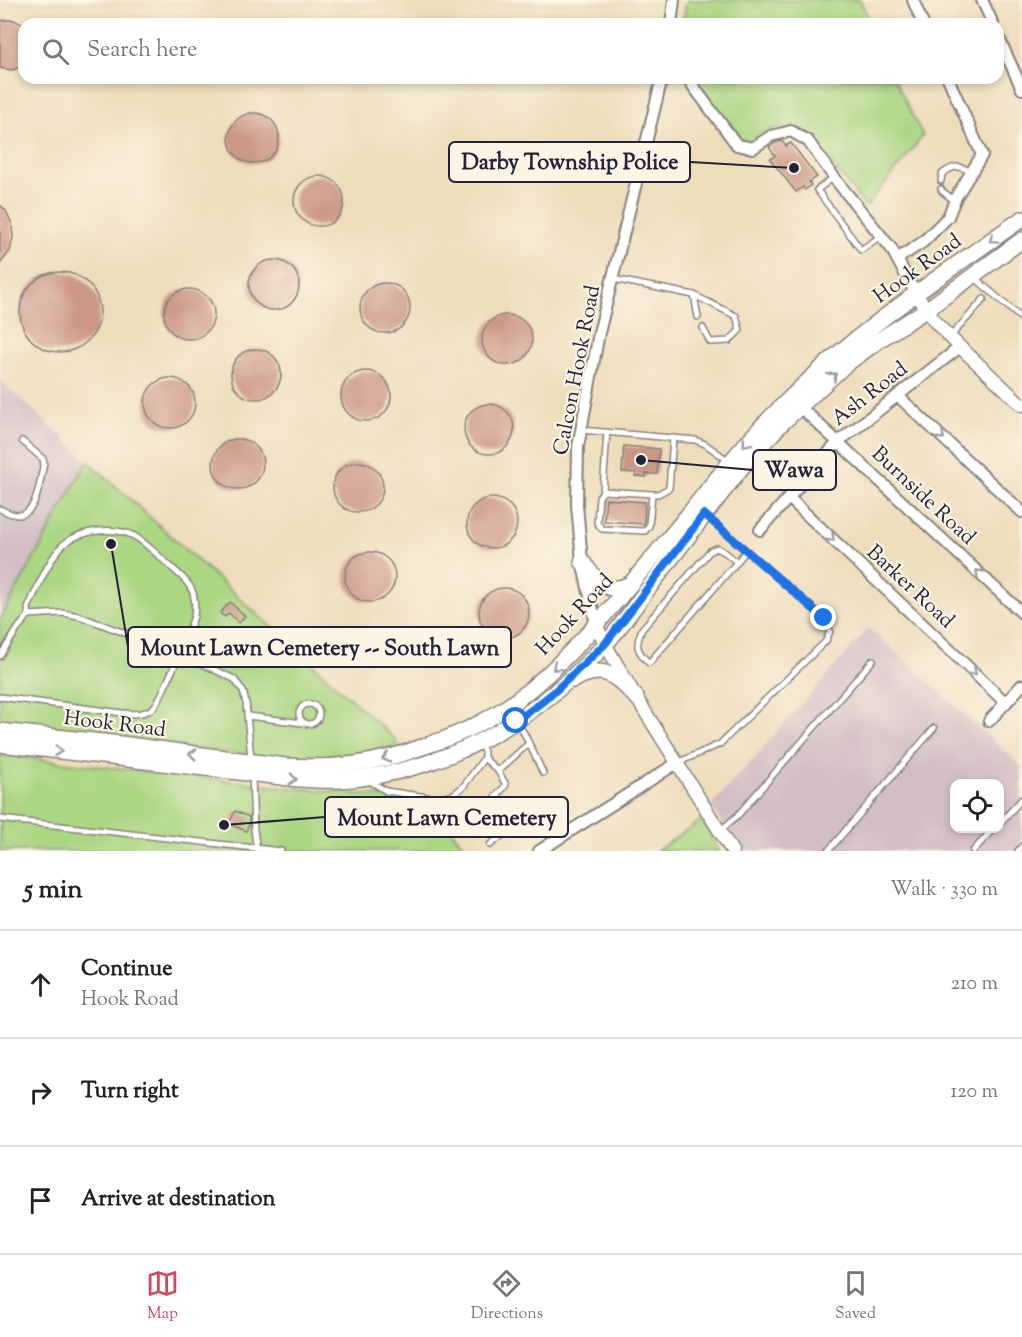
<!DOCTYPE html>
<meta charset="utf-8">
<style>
body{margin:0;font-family:"Sorts Mill Goudy",serif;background:#f6f6f6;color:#222}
.controls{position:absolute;right:18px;bottom:18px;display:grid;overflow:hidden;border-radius:12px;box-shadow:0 3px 9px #0003}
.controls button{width:54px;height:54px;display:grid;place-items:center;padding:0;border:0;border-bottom:2px solid #e0e0e0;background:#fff;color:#222;font:30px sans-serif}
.stop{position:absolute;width:18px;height:18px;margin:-14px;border:4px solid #1a73e8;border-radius:50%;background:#fff}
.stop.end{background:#1a73e8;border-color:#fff;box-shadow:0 2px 6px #0008}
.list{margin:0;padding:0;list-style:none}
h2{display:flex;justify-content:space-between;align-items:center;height:78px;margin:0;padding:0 24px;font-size:26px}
h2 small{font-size:20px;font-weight:400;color:#767676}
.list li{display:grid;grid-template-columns:39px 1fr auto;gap:18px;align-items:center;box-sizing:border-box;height:108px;padding:0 24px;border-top:2px solid #e0e0e0}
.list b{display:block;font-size:22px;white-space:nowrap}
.list p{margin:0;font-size:20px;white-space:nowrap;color:#767676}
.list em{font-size:20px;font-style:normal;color:#767676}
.icon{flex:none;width:33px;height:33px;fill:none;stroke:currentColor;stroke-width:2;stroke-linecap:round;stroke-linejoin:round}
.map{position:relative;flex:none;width:1022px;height:851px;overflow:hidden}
.search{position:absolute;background:#fff;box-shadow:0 3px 9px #0003;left:18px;right:18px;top:18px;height:66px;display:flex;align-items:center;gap:15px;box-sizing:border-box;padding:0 21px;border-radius:18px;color:#767676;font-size:22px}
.sheet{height:402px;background:#fff}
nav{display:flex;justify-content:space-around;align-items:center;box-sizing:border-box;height:84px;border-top:2px solid #e0e0e0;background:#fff;font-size:16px;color:#767676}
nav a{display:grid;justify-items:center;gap:3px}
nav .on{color:#d1495b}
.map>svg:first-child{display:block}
.industrial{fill:#d2bec5;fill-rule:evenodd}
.green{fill:#abd682;stroke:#667c5e;stroke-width:1.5}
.building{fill:#cc9886}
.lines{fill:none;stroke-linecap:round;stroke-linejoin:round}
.service-casing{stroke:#88807b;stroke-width:8}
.minor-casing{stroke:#88807b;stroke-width:14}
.tertiary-casing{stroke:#88807b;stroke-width:15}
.primary-casing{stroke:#88807b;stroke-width:18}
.service{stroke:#fff;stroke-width:5}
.minor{stroke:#fff;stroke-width:10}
.tertiary{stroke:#fff;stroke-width:12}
.primary{stroke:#fff;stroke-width:15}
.oneway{stroke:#9c9ca7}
.route{stroke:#1a73e8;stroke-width:8}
.labels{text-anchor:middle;stroke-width:4.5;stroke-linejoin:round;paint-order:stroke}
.street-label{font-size:21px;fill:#22223b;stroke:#fcf5e5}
.leader{fill:none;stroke:#22223b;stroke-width:2}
.callout-dot{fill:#22223b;stroke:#fcf5e5;stroke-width:2}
.callout{fill:#fcf5e5;stroke:#22223b;stroke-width:2}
.callout-label{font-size:22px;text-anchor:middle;font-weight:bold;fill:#22223b}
</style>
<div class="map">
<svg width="1022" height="851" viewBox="0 0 1022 851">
<rect width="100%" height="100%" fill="#fcf5e5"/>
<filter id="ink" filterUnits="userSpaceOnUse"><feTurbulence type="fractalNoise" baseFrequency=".0167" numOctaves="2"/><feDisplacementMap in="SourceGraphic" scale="12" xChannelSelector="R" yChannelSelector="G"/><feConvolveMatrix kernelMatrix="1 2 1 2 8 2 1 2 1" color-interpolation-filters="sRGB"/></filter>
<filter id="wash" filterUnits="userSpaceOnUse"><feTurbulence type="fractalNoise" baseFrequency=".008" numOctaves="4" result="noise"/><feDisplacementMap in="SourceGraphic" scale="24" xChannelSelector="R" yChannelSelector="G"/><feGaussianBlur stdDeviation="1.35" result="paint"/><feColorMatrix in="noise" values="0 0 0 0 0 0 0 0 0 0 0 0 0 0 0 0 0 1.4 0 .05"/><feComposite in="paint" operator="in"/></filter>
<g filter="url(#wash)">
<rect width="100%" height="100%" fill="#edb"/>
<g class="industrial">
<path d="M 0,380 L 89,462 L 83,469 L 0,620 Z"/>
<path d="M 869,628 L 1022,767 L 1022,851 L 740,851 L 711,806 ZM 954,784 L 1000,784 L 1000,828 L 954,828 Z"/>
</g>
<g class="green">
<path d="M 687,0 L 860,0 L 871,24 L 682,24 Z"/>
<path d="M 694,78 L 894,78 L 923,136 L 866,207 L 804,129 C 776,122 772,129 749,142 L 740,140 Z"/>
<path d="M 89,462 L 396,740 L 397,749 L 346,759 L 292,760 L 0,725 L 0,620 L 83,469 Z"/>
<path d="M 0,755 L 283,787 L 427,800 L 468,851 L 0,851 Z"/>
<path d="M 702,820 L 719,851 L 656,851 Z"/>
</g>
<g id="blocks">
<g class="building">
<path d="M 5,20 L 14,20 L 24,25 L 24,65 L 13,70 L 0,68 L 0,21 Z"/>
<circle cx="254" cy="138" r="25"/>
<path d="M 782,141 L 786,146 L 791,143 L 817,177 L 809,182 L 811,185 L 805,190 L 803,187 L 796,192 L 770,159 L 775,156 L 769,147 L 775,143 Z"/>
<circle cx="319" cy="201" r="25"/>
<path d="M 0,205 L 6,211 L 12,224 L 13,237 L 10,251 L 0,264 Z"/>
<circle cx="274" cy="285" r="25"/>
<circle cx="60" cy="312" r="40"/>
<circle cx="385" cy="308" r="25"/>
<circle cx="189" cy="314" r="25"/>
<circle cx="507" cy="340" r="25"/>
<circle cx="256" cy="374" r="25"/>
<circle cx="366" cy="396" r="25"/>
<circle cx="170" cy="403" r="25"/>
<circle cx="489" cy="429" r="25"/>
<circle cx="238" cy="464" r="25"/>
<path d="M 624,446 L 659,449 L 657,474 L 646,474 L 646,477 L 635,476 L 636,473 L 622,472 Z"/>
<circle cx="358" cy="487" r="25"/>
<circle cx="492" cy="523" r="25"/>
<path d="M 606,499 L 645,502 L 644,524 L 604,521 Z"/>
<circle cx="370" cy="577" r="25"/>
<circle cx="504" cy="613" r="25"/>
<path d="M 230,602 L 245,616 L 239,623 L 229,613 L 225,617 L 220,613 Z"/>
<path d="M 235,811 L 249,817 L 249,824 L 246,831 L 229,824 Z"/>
</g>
</g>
</g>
<g filter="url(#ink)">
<use href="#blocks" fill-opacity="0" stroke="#88807b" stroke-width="1.5"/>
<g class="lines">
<defs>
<g id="service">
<path d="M 834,177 L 817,190 L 861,250 L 881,236"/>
<path d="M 941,181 L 942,174 C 954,165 958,165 972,172"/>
<path d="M 941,189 L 942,191 L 955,201"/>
<path d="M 974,277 L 1022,319"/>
<path d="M 613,279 L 694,295 L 736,316 L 740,330 L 729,341 L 710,342 L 703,328"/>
<path d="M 694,295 L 698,317"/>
<path d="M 951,336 L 984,299"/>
<path d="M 581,430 L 695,440 L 705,444 L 729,461"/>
<path d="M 607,432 L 603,491 L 599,497 L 597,523 L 602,529 L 645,531 L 649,526 L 652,494 L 658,494 L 669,488 L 673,438"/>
<path d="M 603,491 L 652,494"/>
<path d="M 0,509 C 6,512 12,515 18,515 C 38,515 40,478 44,463 L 43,459 L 22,441"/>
<path d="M 737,562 L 726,553 L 717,548 L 710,551 L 642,629 C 635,646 636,650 649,663 L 737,562 L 746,551"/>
<path d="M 29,615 L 63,613 L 79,616 L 179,653 L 234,679 L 243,691 L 246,703 L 251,759"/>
<path d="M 0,656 L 19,627 L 29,615 L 28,608 C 36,591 50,556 64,544 C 81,530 114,526 134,536 C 143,541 151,549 159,556 C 169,566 189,580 193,593 C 195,600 195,609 194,616 C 190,629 161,701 153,708 C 144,715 133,714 122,713 L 0,697"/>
<circle cx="309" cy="714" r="10"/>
<path d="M 248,716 L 303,723"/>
<path d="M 517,722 L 525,735 L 543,773"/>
<path d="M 479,742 L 484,751 L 484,758 L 498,771 L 528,744"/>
<path d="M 677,763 L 720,744 L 826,641 L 830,631 L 824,618 L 706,516"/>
<path d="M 252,775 L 254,830 L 257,850"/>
<path d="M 370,781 L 386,791 L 434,798 L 451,796 L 463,787 L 484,758"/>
<path d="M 451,796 L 475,820 L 506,785 L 498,771"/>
<path d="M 0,819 L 281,851"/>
<path d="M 1000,823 L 1022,799"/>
<path d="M 721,830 L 738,815 L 873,660"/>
<path d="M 490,845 L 507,832 L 515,821 L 498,795"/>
<path d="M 828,851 L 934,728"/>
<path d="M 973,851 L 994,828"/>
<path d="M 1018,851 L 1022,846"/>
</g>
<g id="minor">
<path d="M 913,0 L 923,24"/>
<path d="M 982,0 L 993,24"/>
<path d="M 671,24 L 674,0"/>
<path d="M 998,36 L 1022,89"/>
<path d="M 687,78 L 737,145 L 753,148 L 771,136 L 791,131 L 808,141 L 839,184 L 891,248 L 916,294"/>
<path d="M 897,259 L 923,242 L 948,217 L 956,197 L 982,155 L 948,78"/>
<path d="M 898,396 L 1022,512"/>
<path d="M 799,406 L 1022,613"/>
<path d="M 789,498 L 1006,703"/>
<path d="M 760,530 L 838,442 L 960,347"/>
<path d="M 596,624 L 582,561 L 577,505 L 578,447 L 599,333 L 662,78"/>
<path d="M 989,721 L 1022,685"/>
<path d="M 539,851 L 677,763"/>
</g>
<g id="tertiary">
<path d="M 916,294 L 936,323 L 960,347 L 1022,405"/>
<path d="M 596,624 L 605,644 L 636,697 L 732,851"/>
</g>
<g id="primary">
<path d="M 582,561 C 594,578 607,597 630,584"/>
<path d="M 573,680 C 605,663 614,675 636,697"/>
<path d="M 0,731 L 121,744 L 285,766 C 336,769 377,764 425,746 C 453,737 482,724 507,707 C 547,679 581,643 613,605 C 639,574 666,542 692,510 C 717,478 743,445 772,416 C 799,389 830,359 860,336 C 912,295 967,257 1022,219"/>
<path d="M 0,744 L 298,779 C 312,780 325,781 339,780 C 397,777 456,757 506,727 C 542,706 575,676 604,646 C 621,627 635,605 651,585 C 682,544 714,503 746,462 L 781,424 L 845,365 L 879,340 L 926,310 L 1022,240"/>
</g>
</defs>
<use href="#service" class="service-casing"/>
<use href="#minor" class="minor-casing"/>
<use href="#tertiary" class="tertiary-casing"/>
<use href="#primary" class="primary-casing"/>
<use href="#service" class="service"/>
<use href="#minor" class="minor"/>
<use href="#tertiary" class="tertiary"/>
<use href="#primary" class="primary"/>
</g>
<defs><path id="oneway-chevron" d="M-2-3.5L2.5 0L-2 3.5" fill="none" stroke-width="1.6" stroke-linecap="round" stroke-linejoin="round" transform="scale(1.5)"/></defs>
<g class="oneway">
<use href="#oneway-chevron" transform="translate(993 239) rotate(145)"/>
<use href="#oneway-chevron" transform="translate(833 376) rotate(-42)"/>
<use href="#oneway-chevron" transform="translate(941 436) rotate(43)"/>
<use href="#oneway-chevron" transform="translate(746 443) rotate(130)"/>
<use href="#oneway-chevron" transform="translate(831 538) rotate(43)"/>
<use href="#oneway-chevron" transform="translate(979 573) rotate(-137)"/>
<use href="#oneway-chevron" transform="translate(556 667) rotate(139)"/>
<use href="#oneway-chevron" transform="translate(973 672) rotate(43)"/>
<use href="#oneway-chevron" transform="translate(58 751) rotate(7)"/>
<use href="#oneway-chevron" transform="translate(193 754) rotate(-173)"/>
<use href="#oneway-chevron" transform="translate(386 758) rotate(166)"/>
<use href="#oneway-chevron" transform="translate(293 779) rotate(6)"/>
</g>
</g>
<g class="lines" filter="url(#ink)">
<path class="route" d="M 516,721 L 534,708 L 553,693 L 605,644 L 704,514 L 824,618"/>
</g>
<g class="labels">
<g class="street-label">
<text transform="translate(917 268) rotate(-36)" y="7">Hook Road</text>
<text transform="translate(576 370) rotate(-79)" y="7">Calcon Hook Road</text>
<text transform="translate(869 393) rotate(-38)" y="7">Ash Road</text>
<text transform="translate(924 495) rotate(43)" y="7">Burnside Road</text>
<text transform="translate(911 586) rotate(43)" y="7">Barker Road</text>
<text transform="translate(574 614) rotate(-47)" y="7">Hook Road</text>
<text transform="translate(115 723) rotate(7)" y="7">Hook Road</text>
</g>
</g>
<path class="leader" d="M794 168L690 162M641 460L753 470M111 544L128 647M224 825L325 817"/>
<g class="callout-dot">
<circle cx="794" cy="168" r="6"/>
<circle cx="641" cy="460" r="6"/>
<circle cx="111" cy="544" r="6"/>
<circle cx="224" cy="825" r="6"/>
</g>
<g class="callout">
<rect x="449" y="142" width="241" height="40" rx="6"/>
<rect x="753" y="450" width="83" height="40" rx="6"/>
<rect x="128" y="627" width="383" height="40" rx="6"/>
<rect x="325" y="797" width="243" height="40" rx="6"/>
</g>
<g class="callout-label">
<text x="570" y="169">Darby Township Police</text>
<text x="794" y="477">Wawa</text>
<text x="320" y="655">Mount Lawn Cemetery -- South Lawn</text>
<text x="447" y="825">Mount Lawn Cemetery</text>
</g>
</svg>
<div class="controls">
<button><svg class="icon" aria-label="locate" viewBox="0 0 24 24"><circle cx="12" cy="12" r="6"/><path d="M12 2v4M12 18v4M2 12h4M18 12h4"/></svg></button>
</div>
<div class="stop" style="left:516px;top:721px"></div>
<div class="stop end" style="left:824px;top:618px"></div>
<div class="search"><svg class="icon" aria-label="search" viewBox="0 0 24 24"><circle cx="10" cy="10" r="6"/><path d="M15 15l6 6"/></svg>Search here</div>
</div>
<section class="sheet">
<h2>5 min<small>Walk · 330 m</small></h2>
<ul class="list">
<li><svg class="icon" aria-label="ahead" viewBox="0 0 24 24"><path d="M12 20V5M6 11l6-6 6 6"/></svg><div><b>Continue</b><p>Hook Road</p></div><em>210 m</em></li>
<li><svg class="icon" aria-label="right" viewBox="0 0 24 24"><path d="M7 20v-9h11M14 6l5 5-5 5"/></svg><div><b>Turn right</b></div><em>120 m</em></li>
<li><svg class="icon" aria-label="arrive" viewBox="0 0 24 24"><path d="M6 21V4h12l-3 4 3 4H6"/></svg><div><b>Arrive at destination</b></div></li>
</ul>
</section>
<nav>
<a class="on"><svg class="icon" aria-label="map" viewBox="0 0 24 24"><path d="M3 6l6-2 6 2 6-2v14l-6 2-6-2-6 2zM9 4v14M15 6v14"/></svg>Map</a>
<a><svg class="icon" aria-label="directions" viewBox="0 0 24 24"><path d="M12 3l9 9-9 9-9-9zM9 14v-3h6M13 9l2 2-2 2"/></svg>Directions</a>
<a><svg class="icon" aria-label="saved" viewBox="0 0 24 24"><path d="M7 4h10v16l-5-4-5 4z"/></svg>Saved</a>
</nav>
